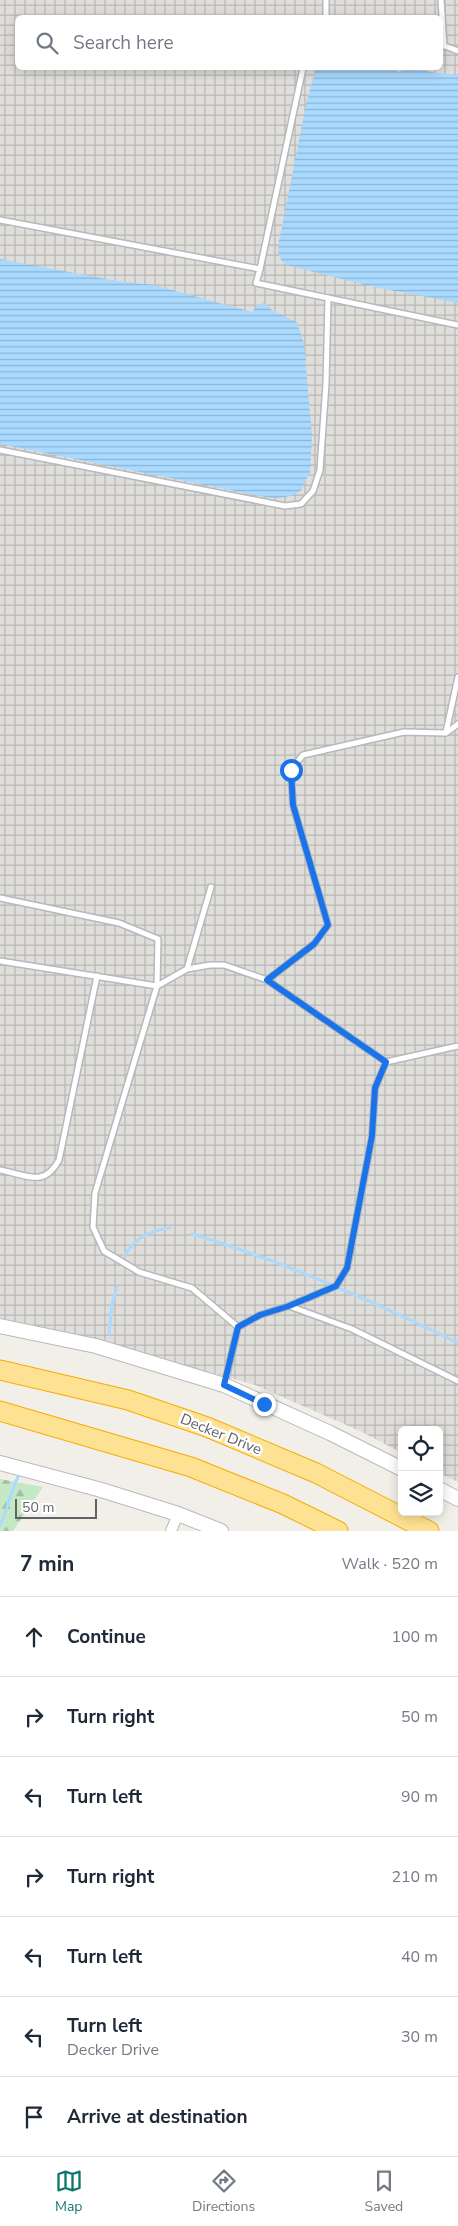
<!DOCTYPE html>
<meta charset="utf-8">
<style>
body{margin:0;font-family:"Nunito Sans",sans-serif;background:#f2f2f3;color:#1f2937}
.controls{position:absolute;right:15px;bottom:15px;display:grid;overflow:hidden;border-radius:8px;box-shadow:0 2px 12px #0003}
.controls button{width:45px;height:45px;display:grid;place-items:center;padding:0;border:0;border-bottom:1px solid #e0e1e3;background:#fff;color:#1f2937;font:25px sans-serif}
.scale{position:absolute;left:15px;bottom:12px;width:82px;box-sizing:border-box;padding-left:5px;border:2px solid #5f6368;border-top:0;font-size:14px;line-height:18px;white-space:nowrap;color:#5f6368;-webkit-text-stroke:4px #fff;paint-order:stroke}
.stop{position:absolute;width:15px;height:15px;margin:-11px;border:4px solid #1a73e8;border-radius:50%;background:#fff}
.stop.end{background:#1a73e8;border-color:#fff;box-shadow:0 1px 5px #0008}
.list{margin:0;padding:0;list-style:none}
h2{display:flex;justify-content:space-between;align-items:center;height:65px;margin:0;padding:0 20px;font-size:21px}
h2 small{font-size:16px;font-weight:400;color:#747a83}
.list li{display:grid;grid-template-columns:32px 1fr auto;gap:15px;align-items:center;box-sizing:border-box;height:80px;padding:0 20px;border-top:1px solid #e0e1e3}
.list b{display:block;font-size:19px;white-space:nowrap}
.list p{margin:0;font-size:16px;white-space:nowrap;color:#747a83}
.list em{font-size:16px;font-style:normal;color:#747a83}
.icon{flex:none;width:28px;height:28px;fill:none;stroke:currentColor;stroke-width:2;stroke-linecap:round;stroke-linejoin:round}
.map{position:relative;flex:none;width:458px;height:1531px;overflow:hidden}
.search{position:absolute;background:#fff;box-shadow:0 2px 12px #0003;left:15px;right:15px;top:15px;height:55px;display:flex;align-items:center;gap:12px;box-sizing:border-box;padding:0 18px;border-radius:8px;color:#747a83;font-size:19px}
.sheet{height:625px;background:#fff}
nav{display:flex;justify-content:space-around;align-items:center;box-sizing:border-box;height:70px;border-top:1px solid #e0e1e3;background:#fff;font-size:14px;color:#747a83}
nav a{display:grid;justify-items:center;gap:2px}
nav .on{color:#0f766e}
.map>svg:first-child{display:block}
.industrial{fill:url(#industrial-grid);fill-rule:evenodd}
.forest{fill:url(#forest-firs)}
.water{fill:url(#water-rules)}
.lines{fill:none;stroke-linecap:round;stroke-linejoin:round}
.stream{stroke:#aadaff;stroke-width:3}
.lane-casing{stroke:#b5b8bc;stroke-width:8}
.street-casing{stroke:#b5b8bc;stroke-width:12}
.secondary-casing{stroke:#b6babf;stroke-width:16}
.highway-casing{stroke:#f9ab00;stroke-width:21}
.lane{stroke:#fff;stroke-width:5}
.street{stroke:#fff;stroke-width:10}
.secondary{stroke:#fff;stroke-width:14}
.highway{stroke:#fde293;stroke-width:19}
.route{stroke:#1a73e8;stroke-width:6}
.labels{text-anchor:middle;stroke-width:5;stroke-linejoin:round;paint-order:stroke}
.street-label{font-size:15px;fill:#5f6368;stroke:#fff}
</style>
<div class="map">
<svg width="458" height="1531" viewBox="0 0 458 1531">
<defs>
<pattern id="industrial-grid" width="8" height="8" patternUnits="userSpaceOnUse" patternTransform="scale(1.25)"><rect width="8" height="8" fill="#e0deda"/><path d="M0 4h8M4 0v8" fill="none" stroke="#b9b8b5"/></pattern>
<pattern id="forest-firs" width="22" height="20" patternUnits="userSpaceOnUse" patternTransform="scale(1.25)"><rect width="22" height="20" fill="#c5e8c5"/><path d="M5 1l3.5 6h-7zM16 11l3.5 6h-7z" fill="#a3c0a4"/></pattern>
<pattern id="water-rules" width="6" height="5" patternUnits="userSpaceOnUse" patternTransform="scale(1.25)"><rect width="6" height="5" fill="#aadaff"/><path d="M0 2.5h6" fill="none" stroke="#8eb4d2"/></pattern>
</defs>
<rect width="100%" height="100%" fill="#f1efe8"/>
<path class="industrial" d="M 0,0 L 458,0 L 458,1482 L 439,1473 L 439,1430 L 402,1430 L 402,1453 L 360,1431 L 255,1385 L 213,1373 L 204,1373 L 145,1353 L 86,1337 L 0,1318 ZM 18,18 L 440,18 L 440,68 L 18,68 Z"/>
<path class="forest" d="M 0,1479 L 43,1487 L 13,1531 L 0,1531 Z"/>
<g class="water">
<path d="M 316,68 L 394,68 L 398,72 L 410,68 L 437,73 L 458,75 L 458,303 L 369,286 L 290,266 L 282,262 L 278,252 L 279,241 L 307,100 Z"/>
<path d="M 0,259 L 117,281 L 154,285 L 252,312 L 258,305 L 265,303 L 273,311 L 297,322 L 304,343 L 312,437 L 310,473 L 303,485 L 302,490 C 290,498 279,499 265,497 L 0,444 Z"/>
</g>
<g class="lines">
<g class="stream">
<path d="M 192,1234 C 283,1261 373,1301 458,1343"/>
<path d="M 125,1255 C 135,1238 151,1230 170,1228"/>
<path d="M 109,1334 L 112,1304 L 117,1287"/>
<path d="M 0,1525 C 8,1509 10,1492 18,1477"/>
</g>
<defs>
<g id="lane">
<path d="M 326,0 L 326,18"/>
<path d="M 441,0 L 444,46"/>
<path d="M 442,45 L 458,51"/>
<path d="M 0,220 L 260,269 L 256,283 L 458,325"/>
<path d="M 260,269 L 303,68"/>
<path d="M 0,450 L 285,506 L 301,504 L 313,491 L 320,470 L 326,384 L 328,298"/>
<path d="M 446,732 L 458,677"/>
<path d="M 0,898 L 119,923 L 158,939 L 157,986 L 95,1193 L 93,1227 L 104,1251 L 139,1272 L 192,1288 L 238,1327"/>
<path d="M 0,961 L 157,986 L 187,969 L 210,965 L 224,965 L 267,980 L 314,944 L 328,925 L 293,805 L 291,770 L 303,755 L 404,732 L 446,733 L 458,724"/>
<path d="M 187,969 L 211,887"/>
<path d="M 267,980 L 386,1062"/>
<path d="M 0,1170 C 27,1175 44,1188 59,1160 L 97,976"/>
<path d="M 289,1306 L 352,1329 L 458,1381"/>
<path d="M 225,1383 L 238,1327 L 260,1315 L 289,1306 L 336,1286 L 347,1268 L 372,1137 L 375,1088 L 386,1062 L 458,1046"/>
</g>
<path id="street" d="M 171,1531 L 178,1514"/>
<g id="secondary">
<path d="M 0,1326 L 96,1346 L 224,1385 L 330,1433 L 402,1469"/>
<path d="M 0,1463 L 98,1489 L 178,1514 L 221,1531"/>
<path d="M 439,1489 L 458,1499"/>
</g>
<g id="highway">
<path d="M 0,1370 L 128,1400 L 207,1427 L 316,1473 L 429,1531"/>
<path d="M 0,1411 L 191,1467 L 283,1504 L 338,1531"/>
</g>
</defs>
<use href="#lane" class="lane-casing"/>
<use href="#street" class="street-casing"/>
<use href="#secondary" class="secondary-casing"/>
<use href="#highway" class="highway-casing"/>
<use href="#lane" class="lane"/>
<use href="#street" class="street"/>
<use href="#secondary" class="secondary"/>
<use href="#highway" class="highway"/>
</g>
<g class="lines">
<path class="route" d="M 264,1404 L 224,1385 L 238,1327 L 260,1315 L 289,1306 L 336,1286 L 347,1268 L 372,1136 L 375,1088 L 386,1062 L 267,980 L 314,944 L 328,925 L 293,805 L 291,770"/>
</g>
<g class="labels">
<g class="street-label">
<text transform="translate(221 1434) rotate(22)" y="5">Decker Drive</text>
</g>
</g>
</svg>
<div class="controls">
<button><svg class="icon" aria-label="locate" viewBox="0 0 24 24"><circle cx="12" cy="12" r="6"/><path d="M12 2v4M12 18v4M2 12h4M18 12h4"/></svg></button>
<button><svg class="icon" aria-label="layers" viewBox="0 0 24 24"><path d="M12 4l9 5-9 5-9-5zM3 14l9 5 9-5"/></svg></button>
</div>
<div class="scale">50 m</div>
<div class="stop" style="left:291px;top:770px"></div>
<div class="stop end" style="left:264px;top:1404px"></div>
<div class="search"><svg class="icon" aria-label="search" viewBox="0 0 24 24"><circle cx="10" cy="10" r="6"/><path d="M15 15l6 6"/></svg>Search here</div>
</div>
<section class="sheet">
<h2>7 min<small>Walk · 520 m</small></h2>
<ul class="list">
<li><svg class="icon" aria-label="ahead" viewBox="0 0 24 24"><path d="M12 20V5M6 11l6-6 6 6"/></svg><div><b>Continue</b></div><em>100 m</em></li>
<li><svg class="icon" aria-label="right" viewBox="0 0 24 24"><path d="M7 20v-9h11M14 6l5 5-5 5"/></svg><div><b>Turn right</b></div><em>50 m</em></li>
<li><svg class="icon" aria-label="left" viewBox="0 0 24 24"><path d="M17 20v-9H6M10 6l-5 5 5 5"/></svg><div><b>Turn left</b></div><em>90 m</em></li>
<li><svg class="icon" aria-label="right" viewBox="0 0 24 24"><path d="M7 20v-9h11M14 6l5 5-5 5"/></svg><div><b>Turn right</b></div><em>210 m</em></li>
<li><svg class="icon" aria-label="left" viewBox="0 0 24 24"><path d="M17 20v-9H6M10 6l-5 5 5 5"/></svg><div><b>Turn left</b></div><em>40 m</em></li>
<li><svg class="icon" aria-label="left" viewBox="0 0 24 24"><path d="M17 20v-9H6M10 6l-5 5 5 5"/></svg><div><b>Turn left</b><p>Decker Drive</p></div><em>30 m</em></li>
<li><svg class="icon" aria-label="arrive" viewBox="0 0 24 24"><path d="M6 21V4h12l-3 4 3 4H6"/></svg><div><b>Arrive at destination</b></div></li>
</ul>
</section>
<nav>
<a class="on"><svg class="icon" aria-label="map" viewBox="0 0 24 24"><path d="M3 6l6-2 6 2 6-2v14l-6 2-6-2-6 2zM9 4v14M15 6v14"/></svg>Map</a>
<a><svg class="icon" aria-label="directions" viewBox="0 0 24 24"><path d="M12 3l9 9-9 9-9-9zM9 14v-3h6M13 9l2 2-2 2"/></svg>Directions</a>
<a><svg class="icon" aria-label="saved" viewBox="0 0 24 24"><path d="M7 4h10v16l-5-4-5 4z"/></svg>Saved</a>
</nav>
